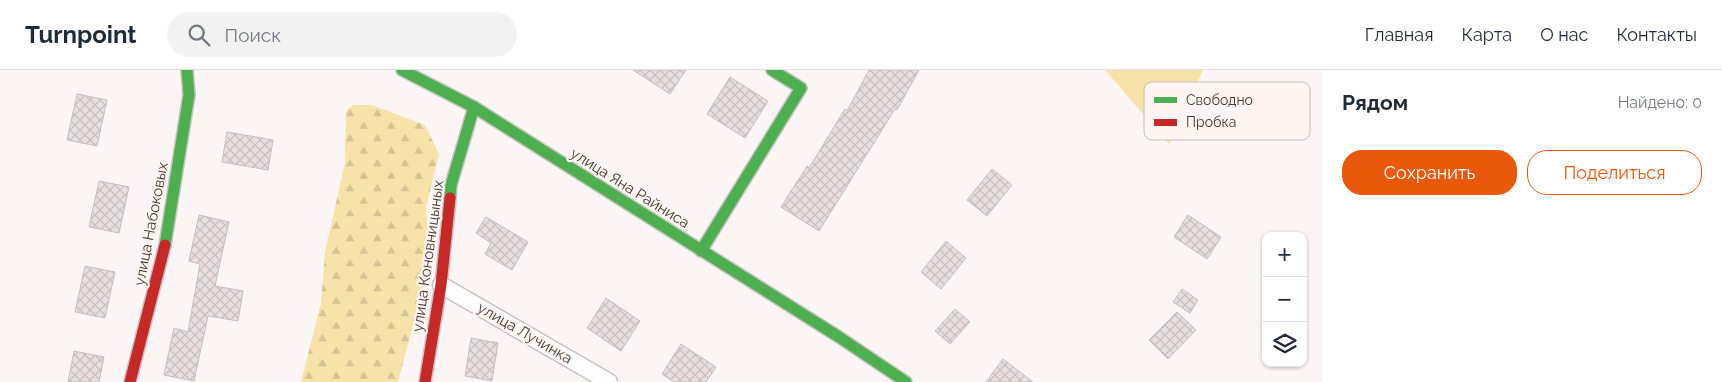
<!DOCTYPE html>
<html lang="ru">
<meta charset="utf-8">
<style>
body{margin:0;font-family:Raleway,sans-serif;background:#f2f2f3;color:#1f2937}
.controls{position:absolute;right:15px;bottom:15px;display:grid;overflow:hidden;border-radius:10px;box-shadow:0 1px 4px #0004}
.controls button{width:45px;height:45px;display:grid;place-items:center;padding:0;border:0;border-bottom:1px solid #e0e1e3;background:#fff;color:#1f2937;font:25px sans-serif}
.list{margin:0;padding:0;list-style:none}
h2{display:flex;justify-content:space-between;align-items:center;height:65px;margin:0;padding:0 20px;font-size:21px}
h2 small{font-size:16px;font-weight:400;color:#747a83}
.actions{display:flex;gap:10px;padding:15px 20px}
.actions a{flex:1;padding:11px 0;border:1px solid #ea580c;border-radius:20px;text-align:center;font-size:18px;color:#ea580c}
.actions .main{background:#ea580c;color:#fff}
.icon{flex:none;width:28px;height:28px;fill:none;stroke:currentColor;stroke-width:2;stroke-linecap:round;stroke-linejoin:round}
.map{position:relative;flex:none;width:1322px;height:312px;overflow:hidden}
header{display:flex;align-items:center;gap:30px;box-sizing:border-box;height:70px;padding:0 25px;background:#fff;border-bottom:1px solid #e0e1e3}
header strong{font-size:24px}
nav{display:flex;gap:28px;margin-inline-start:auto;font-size:18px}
.search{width:350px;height:45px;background:#f2f2f3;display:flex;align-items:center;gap:12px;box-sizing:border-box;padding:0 18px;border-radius:28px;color:#747a83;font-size:19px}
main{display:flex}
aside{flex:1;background:#fff}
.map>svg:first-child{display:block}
.green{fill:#f7e3aa}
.forest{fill:url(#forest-firs)}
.building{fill:url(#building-cross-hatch);stroke:#c7bdbd}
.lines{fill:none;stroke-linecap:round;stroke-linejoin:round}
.street-casing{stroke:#cbc2bf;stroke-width:19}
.fast-casing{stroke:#cbc2bf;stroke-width:14}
.jam-casing{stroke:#cbc2bf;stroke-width:14}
.street{stroke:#fefefe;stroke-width:16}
.fast{stroke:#4caf50;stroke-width:11}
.jam{stroke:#c62828;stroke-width:11}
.labels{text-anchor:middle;stroke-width:4.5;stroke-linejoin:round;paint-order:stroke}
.street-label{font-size:15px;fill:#473832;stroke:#fef5f2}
.key{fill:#fef5f2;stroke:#c7bcb8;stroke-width:1}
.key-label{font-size:14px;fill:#473832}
</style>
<header>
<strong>Turnpoint</strong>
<div class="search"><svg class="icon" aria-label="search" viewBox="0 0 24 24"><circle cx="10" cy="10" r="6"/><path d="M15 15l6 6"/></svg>Поиск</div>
<nav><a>Главная</a><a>Карта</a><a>О нас</a><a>Контакты</a></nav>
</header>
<main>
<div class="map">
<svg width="1322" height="312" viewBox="0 0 1322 312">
<defs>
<pattern id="forest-firs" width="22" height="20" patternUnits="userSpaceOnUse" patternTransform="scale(1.25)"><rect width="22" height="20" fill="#f7e3aa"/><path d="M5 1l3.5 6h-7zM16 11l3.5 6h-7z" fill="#d5c493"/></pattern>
<pattern id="building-cross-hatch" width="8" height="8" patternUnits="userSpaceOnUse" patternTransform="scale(1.25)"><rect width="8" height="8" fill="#e9dede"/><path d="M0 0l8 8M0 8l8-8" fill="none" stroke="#c9bfbf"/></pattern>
</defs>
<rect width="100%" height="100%" fill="#fbf6f5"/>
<path class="green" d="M 1105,0 L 1203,0 L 1169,74 Z"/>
<path class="forest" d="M 353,35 L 372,35 L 425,55 L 439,84 L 426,137 L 430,190 L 398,312 L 301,312 L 321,233 L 325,182 L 345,93 L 346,41 Z"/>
<g class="building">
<path d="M 633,0 L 686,0 L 670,24 Z"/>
<path d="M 869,0 L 919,0 L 897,40 L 895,39 L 819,161 L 781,137 L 807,96 L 809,98 L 845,39 L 847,41 Z"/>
<path d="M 730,7 L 768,31 L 745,68 L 707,44 Z"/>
<path d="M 77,24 L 107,30 L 97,76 L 67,70 Z"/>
<path d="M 227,62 L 273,70 L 268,100 L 222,92 Z"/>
<path d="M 992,99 L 1012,115 L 987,146 L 967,130 Z"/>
<path d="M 99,111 L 129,117 L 119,163 L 89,157 Z"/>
<path d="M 199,145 L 229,152 L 215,216 L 243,221 L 238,251 L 208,246 L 194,311 L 164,305 L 174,258 L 188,262 L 200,194 L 189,191 Z"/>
<path d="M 1188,145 L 1221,167 L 1207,189 L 1174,167 Z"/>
<path d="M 486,147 L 528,172 L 512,200 L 485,184 L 491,173 L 476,163 Z"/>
<path d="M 946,171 L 966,188 L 941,219 L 921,202 Z"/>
<path d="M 85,196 L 115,202 L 105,248 L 75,242 Z"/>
<path d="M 1182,219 L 1198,230 L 1190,243 L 1173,232 Z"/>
<path d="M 606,228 L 640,251 L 621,281 L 587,258 Z"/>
<path d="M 955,239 L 970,252 L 950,274 L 935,261 Z"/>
<path d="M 1177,242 L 1196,260 L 1168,289 L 1149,270 Z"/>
<path d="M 471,268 L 498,273 L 492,311 L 465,306 Z"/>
<path d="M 681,274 L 716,297 L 706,312 L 674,312 L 662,304 Z"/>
<path d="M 74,281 L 104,287 L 99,312 L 68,312 Z"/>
<path d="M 1003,289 L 1033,312 L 986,312 Z"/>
</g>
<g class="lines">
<defs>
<path id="street" d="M 441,215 L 609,312"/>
<g id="fast">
<path d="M 402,0 L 474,37 L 839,267 L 906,312"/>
<path d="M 450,128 L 451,115 L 474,37"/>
<path d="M 165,175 L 189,25 L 187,0"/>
<path d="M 701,181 L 801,18 L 772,0"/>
</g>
<g id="jam">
<path d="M 130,312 L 165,175"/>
<path d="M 425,312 L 441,215 L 450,128"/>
</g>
</defs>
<use href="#street" class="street-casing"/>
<use href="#fast" class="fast-casing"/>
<use href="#jam" class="jam-casing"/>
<use href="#street" class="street"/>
<use href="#fast" class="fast"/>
<use href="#jam" class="jam"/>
</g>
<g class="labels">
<g class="street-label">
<text transform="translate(630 118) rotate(32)" y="5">улица Яна Райниса</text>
<text transform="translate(151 154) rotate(-79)" y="5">улица Набоковых</text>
<text transform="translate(428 186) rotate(-82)" y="5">улица Коновницыных</text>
<text transform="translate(525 263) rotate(30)" y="5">улица Лучинка</text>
</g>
</g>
<rect x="1144" y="12" width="166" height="58" rx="8" class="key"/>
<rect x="1154" y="27" width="23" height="6" fill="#4caf50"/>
<rect x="1154" y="49" width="23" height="7" fill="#c62828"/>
<g class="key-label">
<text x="1186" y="35">Свободно</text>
<text x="1186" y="57">Пробка</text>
</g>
</svg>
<div class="controls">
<button>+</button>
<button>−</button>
<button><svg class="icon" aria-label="layers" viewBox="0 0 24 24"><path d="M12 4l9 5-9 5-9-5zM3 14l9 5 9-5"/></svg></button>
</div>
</div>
<aside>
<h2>Рядом<small>Найдено: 0</small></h2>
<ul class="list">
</ul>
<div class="actions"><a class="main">Сохранить</a><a>Поделиться</a></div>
</aside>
</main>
